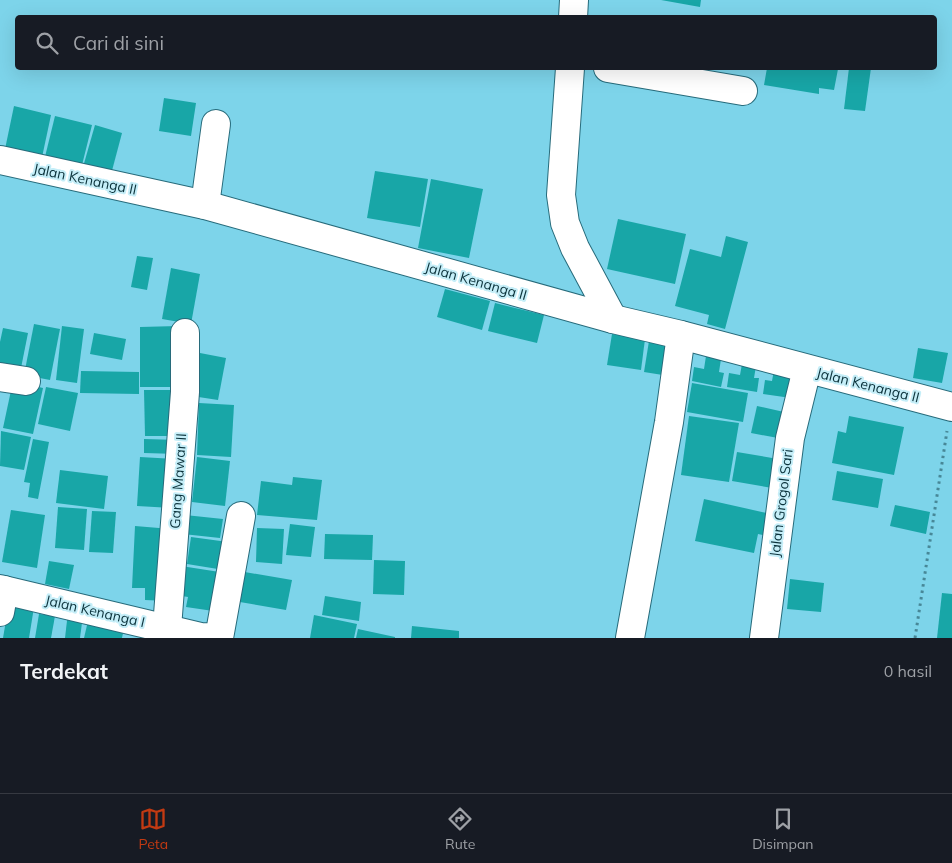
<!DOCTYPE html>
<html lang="id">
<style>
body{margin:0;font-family:Mulish,sans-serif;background:#242831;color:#f1f3f6}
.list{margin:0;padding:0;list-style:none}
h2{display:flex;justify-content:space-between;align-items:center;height:65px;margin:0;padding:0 20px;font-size:21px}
h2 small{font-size:16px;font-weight:400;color:#9ea1a6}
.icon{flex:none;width:28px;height:28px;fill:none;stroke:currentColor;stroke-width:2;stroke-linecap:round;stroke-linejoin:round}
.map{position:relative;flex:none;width:952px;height:638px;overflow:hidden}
.search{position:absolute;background:#171b24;box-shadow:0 5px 20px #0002;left:15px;right:15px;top:15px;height:55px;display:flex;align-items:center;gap:12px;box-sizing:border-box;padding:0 18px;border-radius:5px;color:#9ea1a6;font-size:19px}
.sheet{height:155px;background:#171b24}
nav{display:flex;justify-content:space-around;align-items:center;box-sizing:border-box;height:70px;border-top:1px solid #363941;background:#171b24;font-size:14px;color:#9ea1a6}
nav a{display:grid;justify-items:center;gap:2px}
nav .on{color:#c33a12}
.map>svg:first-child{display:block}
.building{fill:#18a6a7}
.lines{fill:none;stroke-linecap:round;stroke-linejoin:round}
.minor-casing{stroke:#276b7b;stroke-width:30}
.path{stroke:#478797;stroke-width:3;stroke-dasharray:2.5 4;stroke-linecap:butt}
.minor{stroke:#fff;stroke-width:28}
.labels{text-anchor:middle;stroke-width:4;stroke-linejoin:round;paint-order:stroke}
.street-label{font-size:14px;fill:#0b323b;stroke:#c5eef8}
</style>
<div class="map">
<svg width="952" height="638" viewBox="0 0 952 638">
<rect width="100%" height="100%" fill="#7dd4ea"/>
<g class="building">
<path d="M 661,0 L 701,0 L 700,7 Z"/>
<path d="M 767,68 L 828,68 L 838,69 L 834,90 L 819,88 L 819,94 L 764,85 Z"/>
<path d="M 849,68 L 871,68 L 865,111 L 844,109 Z"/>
<path d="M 164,98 L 196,103 L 191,136 L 159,131 Z"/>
<path d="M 14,106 L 51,115 L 41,162 L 4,154 Z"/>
<path d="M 55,116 L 92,125 L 80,173 L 43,165 Z"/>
<path d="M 95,125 L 122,133 L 109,182 L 81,174 Z"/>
<path d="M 375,171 L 428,179 L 420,227 L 367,218 Z"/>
<path d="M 431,179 L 483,189 L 469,258 L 418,248 Z"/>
<path d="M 618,219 L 686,234 L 675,284 L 607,269 Z"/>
<path d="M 726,236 L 748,242 L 725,329 L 707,324 L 709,315 L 675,306 L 690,249 L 721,257 Z"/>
<path d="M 137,256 L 153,258 L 147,290 L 131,287 Z"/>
<path d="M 171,268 L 200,274 L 191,324 L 162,319 Z"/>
<path d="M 445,289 L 490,301 L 482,330 L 437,317 Z"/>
<path d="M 495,303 L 544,315 L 537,343 L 488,331 Z"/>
<path d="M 34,324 L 60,329 L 50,380 L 24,375 Z"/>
<path d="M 62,326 L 84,329 L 77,383 L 56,380 Z"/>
<path d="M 178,326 L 178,387 L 140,387 L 140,327 Z"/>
<path d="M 3,328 L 28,333 L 20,373 L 0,369 L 0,342 Z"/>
<path d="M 94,333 L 126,339 L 122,360 L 90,354 Z"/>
<path d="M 612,334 L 645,339 L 641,370 L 607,365 Z"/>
<path d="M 649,341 L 673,345 L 669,376 L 644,372 Z"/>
<path d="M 918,348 L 948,353 L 942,383 L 913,378 Z"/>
<path d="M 200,353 L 226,358 L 218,400 L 192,396 Z"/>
<path d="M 706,356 L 721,359 L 719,372 L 724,373 L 721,387 L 692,381 L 694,367 L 704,369 Z"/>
<path d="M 742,364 L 756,366 L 754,378 L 759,378 L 757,392 L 727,387 L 729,373 L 740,375 Z"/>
<path d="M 774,370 L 790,372 L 789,383 L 793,384 L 791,398 L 763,394 L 765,380 L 772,381 Z"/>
<path d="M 81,371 L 139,372 L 139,394 L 80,393 Z"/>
<path d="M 13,381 L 43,388 L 33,434 L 3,428 Z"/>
<path d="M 692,383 L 748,393 L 743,422 L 687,412 Z"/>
<path d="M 46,387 L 78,393 L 70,431 L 38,424 Z"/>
<path d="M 144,390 L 178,390 L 178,436 L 145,436 Z"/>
<path d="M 199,403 L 234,405 L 231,457 L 197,455 Z"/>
<path d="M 757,406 L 784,412 L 778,438 L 751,433 Z"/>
<path d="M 689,416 L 739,423 L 729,482 L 681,475 Z"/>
<path d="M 849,416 L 904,427 L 894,475 L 832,463 L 838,431 L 846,433 Z"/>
<path d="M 1,431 L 31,437 L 24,470 L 0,466 Z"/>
<path d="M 33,439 L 49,442 L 38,499 L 28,497 L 30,483 L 24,482 Z"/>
<path d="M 144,439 L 179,440 L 178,454 L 144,453 Z"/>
<path d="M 737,452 L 778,459 L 772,488 L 732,481 Z"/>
<path d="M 140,457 L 175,459 L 172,508 L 137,506 Z"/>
<path d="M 197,457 L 230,461 L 225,506 L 192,502 Z"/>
<path d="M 60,470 L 108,476 L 104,509 L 56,503 Z"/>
<path d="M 837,471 L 883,479 L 878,508 L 832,500 Z"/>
<path d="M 293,477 L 322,480 L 317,520 L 257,515 L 261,481 L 292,485 Z"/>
<path d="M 704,499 L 771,514 L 767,536 L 758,534 L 754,553 L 695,541 Z"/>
<path d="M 895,505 L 930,512 L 926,534 L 890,526 Z"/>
<path d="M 58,507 L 87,509 L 84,550 L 55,548 Z"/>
<path d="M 11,510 L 45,515 L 37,568 L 2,562 Z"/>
<path d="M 92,511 L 116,512 L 113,553 L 89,552 Z"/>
<path d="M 185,515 L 223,519 L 220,538 L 183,534 Z"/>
<path d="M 290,524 L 315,527 L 311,557 L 286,555 Z"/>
<path d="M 135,526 L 171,529 L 167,601 L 145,600 L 145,588 L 132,588 Z"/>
<path d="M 257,528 L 284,529 L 282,564 L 256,562 Z"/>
<path d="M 325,534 L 373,535 L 372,560 L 324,559 Z"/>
<path d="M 191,537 L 228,542 L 224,570 L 187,564 Z"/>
<path d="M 374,560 L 405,561 L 404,595 L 373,594 Z"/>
<path d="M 49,561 L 74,565 L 69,589 L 45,584 Z"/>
<path d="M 181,566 L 226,573 L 220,612 L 186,607 L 188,597 L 176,595 Z"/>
<path d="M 239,571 L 292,580 L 286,610 L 234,601 Z"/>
<path d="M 790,579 L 824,583 L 821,612 L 787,609 Z"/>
<path d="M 942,593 L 952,594 L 952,638 L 937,638 Z"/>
<path d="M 325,596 L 361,602 L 359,621 L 322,615 Z"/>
<path d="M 10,597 L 35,601 L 29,638 L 3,638 Z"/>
<path d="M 68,612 L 83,615 L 80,638 L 65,638 Z"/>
<path d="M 39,614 L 55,616 L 51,638 L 35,638 Z"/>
<path d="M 314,615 L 357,624 L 354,638 L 310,638 Z"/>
<path d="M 88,621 L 124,628 L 122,638 L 84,638 Z"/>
<path d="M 412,626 L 459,631 L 459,638 L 411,638 Z"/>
<path d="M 358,629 L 395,637 L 395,638 L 356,638 Z"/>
</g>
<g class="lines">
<defs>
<g id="minor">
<path d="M 573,18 L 574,0"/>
<path d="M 570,68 L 561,195 L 565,223 L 575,248 L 613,319"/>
<path d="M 608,68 L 743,91"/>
<path d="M 0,160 L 205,205 L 613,319 L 681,335 L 952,407"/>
<path d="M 205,205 L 216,124"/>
<path d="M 0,377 L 26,381"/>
<path d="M 0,589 L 201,637 L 219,638"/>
<path d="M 0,612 L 4,590"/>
<path d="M 167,628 L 185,392 L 185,333"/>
<path d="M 219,638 L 241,516"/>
<path d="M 630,638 L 669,422 L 681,335"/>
<path d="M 764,638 L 790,438 L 807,369"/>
</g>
</defs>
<use href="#minor" class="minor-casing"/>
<path class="path" d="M 915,638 L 947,431"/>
<use href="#minor" class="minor"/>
</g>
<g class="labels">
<g class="street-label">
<text transform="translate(85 179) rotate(12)" y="5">Jalan Kenanga II</text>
<text transform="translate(476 281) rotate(16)" y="5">Jalan Kenanga II</text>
<text transform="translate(868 385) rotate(14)" y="5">Jalan Kenanga II</text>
<text transform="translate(178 481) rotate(-86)" y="5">Gang Mawar II</text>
<text transform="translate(781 503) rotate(-83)" y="5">Jalan Grogol Sari</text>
<text transform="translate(95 611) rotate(13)" y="5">Jalan Kenanga I</text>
</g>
</g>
</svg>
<div class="search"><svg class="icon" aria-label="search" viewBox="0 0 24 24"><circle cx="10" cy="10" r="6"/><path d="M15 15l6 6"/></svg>Cari di sini</div>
</div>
<section class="sheet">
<h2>Terdekat<small>0 hasil</small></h2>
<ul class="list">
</ul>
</section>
<nav>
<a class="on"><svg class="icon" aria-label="map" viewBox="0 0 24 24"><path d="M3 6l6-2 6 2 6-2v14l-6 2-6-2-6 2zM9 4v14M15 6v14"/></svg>Peta</a>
<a><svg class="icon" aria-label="directions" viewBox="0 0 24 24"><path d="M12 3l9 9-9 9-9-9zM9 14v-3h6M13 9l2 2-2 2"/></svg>Rute</a>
<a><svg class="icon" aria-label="saved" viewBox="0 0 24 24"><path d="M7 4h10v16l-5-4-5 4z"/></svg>Disimpan</a>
</nav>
